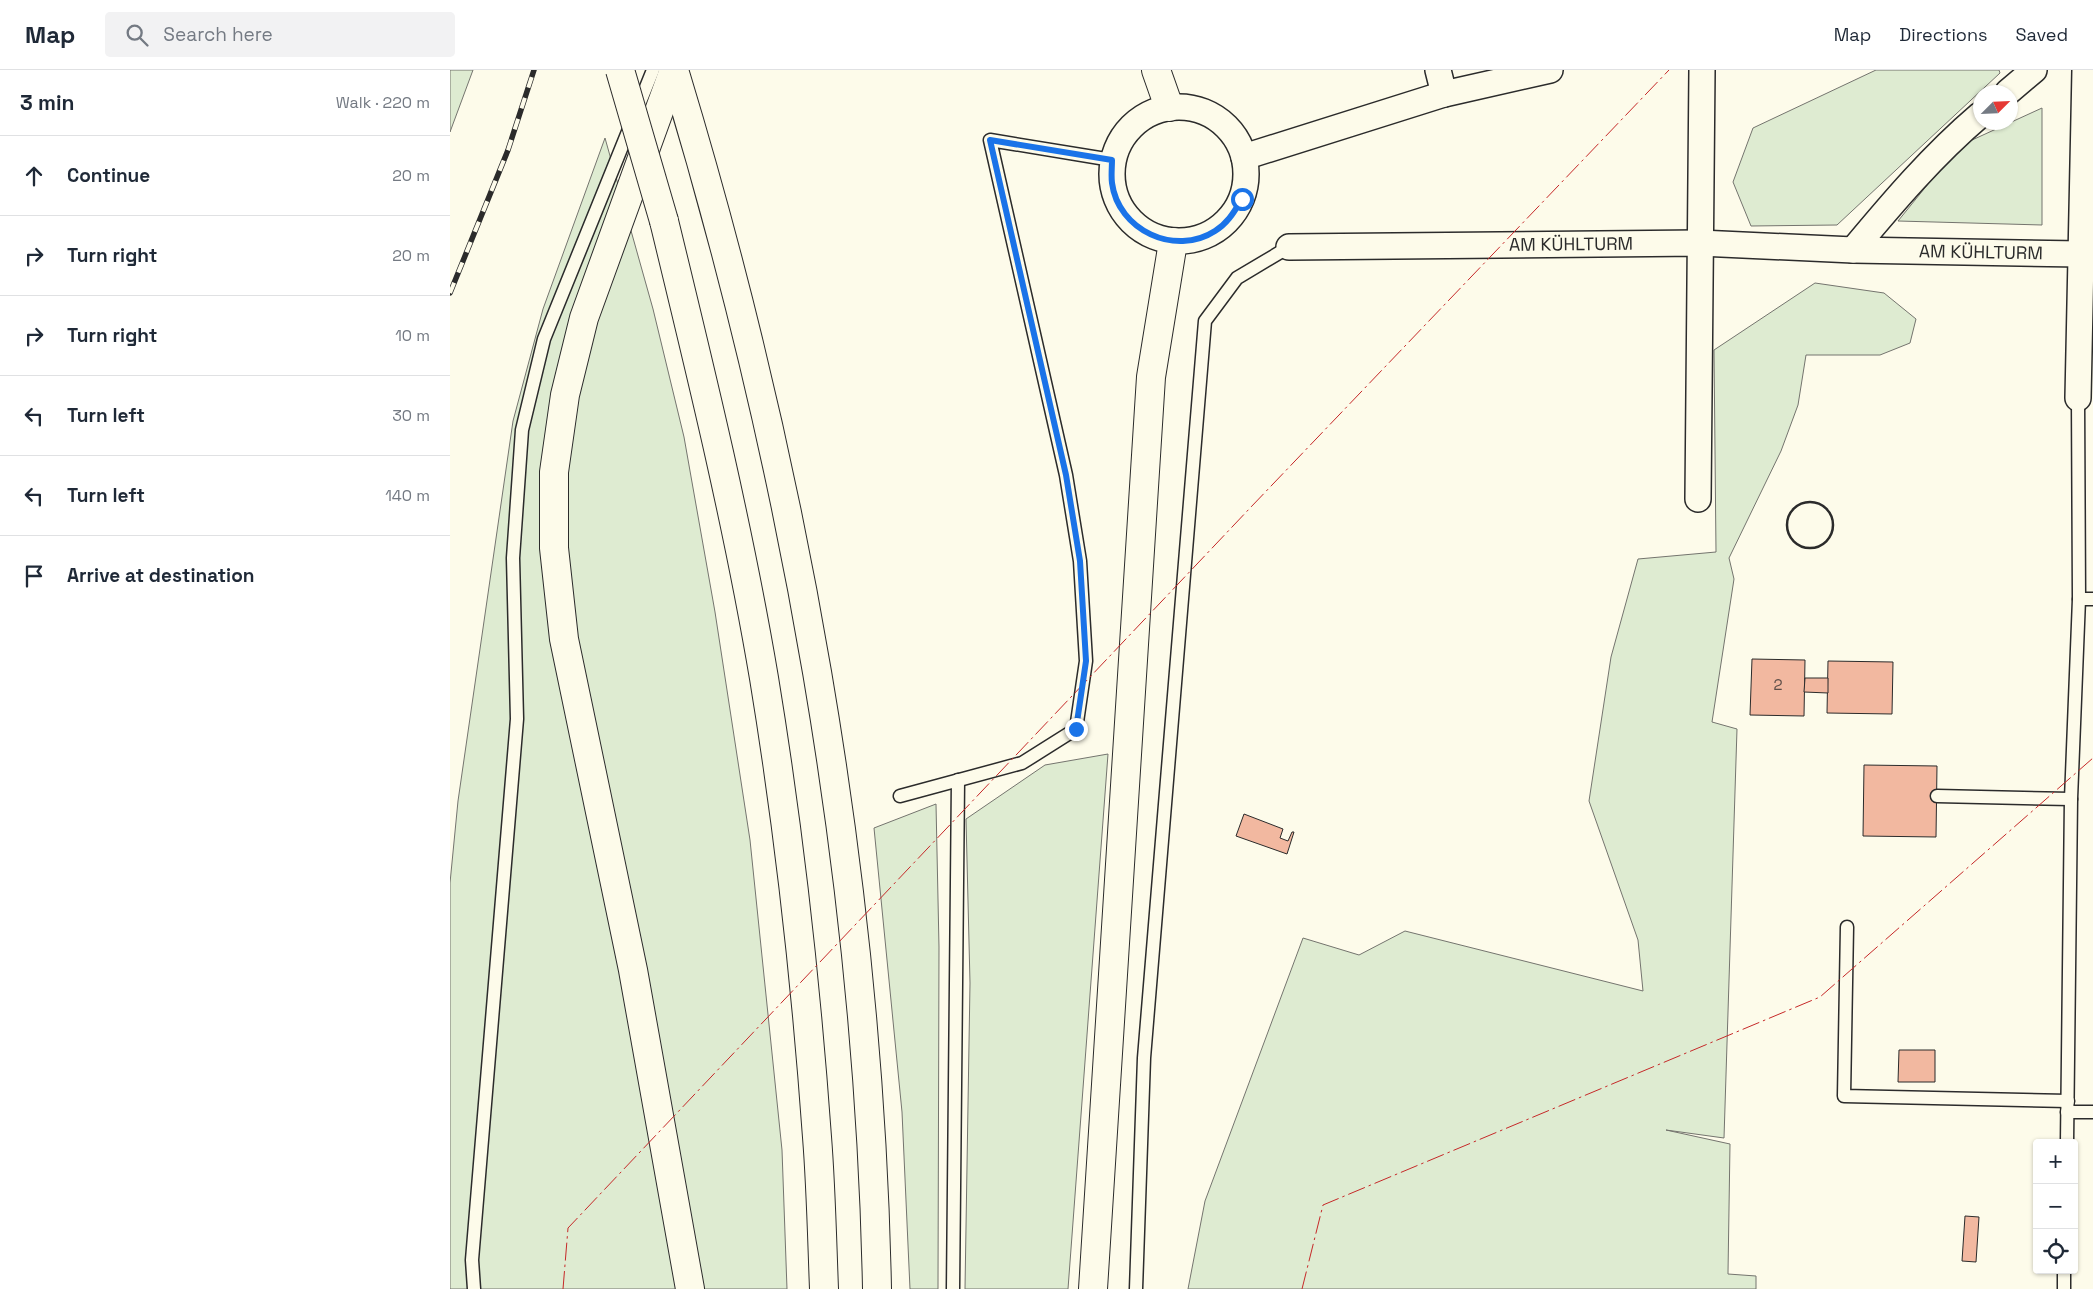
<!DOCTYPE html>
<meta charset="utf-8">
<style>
body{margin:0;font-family:"Space Grotesk",sans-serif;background:#f2f2f3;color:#1f2937}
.controls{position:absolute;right:15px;bottom:15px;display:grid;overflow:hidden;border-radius:5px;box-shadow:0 1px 4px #0004}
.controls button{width:45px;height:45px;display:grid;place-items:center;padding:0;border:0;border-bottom:1px solid #e0e1e3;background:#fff;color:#1f2937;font:25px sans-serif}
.compass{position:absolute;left:1523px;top:15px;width:45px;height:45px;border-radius:50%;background:#fff;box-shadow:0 1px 4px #0004;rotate:66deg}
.stop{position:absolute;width:15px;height:15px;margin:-11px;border:4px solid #1a73e8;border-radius:50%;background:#fff}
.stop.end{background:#1a73e8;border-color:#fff;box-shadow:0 1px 5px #0008}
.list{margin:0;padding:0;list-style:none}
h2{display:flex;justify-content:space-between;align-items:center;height:65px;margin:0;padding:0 20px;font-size:21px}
h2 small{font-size:16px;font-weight:400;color:#747a83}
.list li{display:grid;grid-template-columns:32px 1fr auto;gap:15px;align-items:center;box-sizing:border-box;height:80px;padding:0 20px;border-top:1px solid #e0e1e3}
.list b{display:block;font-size:19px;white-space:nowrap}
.list em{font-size:16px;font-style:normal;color:#747a83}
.icon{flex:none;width:28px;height:28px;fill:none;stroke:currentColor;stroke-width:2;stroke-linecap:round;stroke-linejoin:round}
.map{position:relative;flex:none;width:1643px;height:1219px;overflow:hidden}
header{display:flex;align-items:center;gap:30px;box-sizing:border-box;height:70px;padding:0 25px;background:#fff;border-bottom:1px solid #e0e1e3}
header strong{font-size:24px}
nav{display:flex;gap:28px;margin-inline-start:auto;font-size:18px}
.search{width:350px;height:45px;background:#f2f2f3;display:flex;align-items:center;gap:12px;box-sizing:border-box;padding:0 18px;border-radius:5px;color:#747a83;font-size:19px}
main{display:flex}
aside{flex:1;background:#fff}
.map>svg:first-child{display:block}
.green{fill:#deebd1;stroke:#74746e}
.building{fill:#f2b8a0;stroke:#2b2b2b}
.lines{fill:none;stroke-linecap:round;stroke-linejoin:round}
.lane-casing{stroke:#2b2b2b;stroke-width:15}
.street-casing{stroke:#2b2b2b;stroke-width:28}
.highway-casing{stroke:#2b2b2b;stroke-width:30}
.lane{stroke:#fdfbea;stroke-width:12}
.street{stroke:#fdfbea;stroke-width:25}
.highway{stroke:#fdfbea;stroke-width:28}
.rail-casing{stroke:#2b2b2b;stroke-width:5.5}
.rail{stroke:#fdfbea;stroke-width:4;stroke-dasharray:11;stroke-linecap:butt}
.highway-bridge-casing{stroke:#2b2b2b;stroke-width:30;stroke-linecap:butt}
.highway-bridge{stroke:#fdfbea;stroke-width:28}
.wall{stroke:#2b2b2b;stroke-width:2.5}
.power{stroke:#c62828;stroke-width:1;stroke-dasharray:18 4 2.5 4;stroke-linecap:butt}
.route{stroke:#1a73e8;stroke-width:6}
.labels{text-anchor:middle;stroke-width:4;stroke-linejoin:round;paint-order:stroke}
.number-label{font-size:15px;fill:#5d4e48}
.street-label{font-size:18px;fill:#2b2b2b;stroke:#fdfbea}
</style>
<header>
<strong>Map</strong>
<div class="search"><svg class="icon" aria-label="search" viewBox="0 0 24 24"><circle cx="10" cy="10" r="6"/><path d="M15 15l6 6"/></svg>Search here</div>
<nav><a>Map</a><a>Directions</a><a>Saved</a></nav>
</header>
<main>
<aside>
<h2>3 min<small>Walk · 220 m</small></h2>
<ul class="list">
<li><svg class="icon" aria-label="ahead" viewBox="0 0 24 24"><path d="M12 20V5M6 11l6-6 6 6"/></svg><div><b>Continue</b></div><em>20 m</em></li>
<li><svg class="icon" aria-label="right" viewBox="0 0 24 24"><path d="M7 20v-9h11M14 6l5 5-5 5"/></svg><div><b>Turn right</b></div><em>20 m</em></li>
<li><svg class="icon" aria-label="right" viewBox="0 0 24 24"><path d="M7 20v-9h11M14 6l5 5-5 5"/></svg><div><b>Turn right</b></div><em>10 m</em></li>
<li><svg class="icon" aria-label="left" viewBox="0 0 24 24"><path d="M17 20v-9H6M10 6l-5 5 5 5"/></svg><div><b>Turn left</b></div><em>30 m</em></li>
<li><svg class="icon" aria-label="left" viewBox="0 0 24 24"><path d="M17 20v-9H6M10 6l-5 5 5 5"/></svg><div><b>Turn left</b></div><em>140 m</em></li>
<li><svg class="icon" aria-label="arrive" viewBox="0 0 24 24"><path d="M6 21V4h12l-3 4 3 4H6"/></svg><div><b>Arrive at destination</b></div></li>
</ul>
</aside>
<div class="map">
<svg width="1643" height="1219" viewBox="0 0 1643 1219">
<rect width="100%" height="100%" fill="#fdfbea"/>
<g class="green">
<path d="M 0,0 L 23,0 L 0,62 Z"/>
<path d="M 1426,0 L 1549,0 L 1550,3 L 1387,155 L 1301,156 L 1283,112 L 1303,58 Z"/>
<path d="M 1592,38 L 1592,155 L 1448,151 L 1509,76 Z"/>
<path d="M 155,68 L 203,239 L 234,367 L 265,542 L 300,770 L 332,1080 L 337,1219 L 0,1219 L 0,813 L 8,731 L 63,351 L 93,239 Z"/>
<path d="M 1365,213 L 1434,223 L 1466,249 L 1460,273 L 1430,285 L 1356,285 L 1348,335 L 1331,381 L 1279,488 L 1284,509 L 1262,652 L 1287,659 L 1274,1068 L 1216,1060 L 1280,1074 L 1278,1204 L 1306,1206 L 1306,1219 L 738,1219 L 755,1131 L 853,868 L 909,885 L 955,861 L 1193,921 L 1188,870 L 1139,731 L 1161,587 L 1188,489 L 1266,482 L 1264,280 Z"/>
<path d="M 658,684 L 618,1219 L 515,1219 L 520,913 L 516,749 L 595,695 Z"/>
<path d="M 486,734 L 489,877 L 488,1219 L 460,1219 L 452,1042 L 424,758 Z"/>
</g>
<g class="building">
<path d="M 1302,589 L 1355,590 L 1354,646 L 1300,645 Z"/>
<path d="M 1378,591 L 1443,592 L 1442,644 L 1377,643 Z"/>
<path d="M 1355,608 L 1378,608 L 1378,623 L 1354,622 Z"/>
<path d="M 1414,695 L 1487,696 L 1486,767 L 1413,766 Z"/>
<path d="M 794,744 L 833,759 L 830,768 L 838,771 L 842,762 L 844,762 L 837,784 L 786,766 Z"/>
<path d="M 1449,980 L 1485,980 L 1485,1012 L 1448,1012 Z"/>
<path d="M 1515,1146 L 1529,1147 L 1526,1192 L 1512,1191 Z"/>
</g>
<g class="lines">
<defs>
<g id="lane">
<path d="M 1629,529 L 1643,529"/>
<path d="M 450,726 L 572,693 L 626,659 L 636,591 L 630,491 L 616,405 L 540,70 L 662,90"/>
<path d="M 1487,726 L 1621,729"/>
<path d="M 1397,857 L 1394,1026 L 1618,1031"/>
<path d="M 1617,1042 L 1643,1042"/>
<path d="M 1617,1073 L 1621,729 L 1629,529 L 1628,328"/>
<path d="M 24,1219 L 22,1190 L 67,649 L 63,488 L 72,360 L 94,269 L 203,0"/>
<path d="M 503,1219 L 508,710"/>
<path d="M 686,1219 L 694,988 L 755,251 L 787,208 L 839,177"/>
<path d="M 1614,1219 L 1614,1200"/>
</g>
<g id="street">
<path d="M 988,0 L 994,24"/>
<path d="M 1558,22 L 1584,0"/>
<circle cx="729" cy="104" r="67"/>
<path d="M 794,87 L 994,24 L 1100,0"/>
<path id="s1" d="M 839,177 L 1250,173 L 1403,180 L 1631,184"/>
<path d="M 1403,180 C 1443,132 1483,85 1530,45"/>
<path d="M 1628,328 L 1635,0"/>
<path d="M 1248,429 L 1252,0"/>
</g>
<g id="highway">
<path d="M 224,0 L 134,248 L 115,325 L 104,402 L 104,478 L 114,569 L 183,900 L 240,1219"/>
<path d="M 224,0 C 343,391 419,810 427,1219"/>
<path d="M 706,0 L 719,37"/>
<path d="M 214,151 C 251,303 288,454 314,608 C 339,760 356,913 367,1067 C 371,1117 372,1168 374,1219"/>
<path d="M 643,1219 L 701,307 L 723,172"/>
</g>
</defs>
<use href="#lane" class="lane-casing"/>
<use href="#street" class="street-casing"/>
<use href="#highway" class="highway-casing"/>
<use href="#lane" class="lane"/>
<use href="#street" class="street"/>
<use href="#highway" class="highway"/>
<defs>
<path id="rail" d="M 0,223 L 58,80 L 84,0"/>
</defs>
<use href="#rail" class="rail-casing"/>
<use href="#rail" class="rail"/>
<defs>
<path id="highway-bridge" d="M 170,0 L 214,151"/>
</defs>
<use href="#highway-bridge" class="highway-bridge-casing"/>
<use href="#highway-bridge" class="highway-bridge"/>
<circle class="wall" cx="1360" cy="455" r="23"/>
<g class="power">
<path d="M 113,1219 L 118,1158 L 801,437 L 1219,0"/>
<path d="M 852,1219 L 873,1135 L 1370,927 L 1643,688"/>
</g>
</g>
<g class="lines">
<path class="route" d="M 626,659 L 636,591 L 630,491 L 616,405 L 540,70 L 662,90 C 662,97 661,106 662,113 C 668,160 725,187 765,161 C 778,153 784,142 792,129"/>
</g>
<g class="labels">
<g class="number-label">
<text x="1328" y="620">2</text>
</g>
<g class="street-label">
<text dy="6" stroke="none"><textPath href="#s1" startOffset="282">AM KÜHLTURM</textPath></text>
<text dy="6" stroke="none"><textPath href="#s1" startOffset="692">AM KÜHLTURM</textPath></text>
</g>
</g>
</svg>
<div class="controls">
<button>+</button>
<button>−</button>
<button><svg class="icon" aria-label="locate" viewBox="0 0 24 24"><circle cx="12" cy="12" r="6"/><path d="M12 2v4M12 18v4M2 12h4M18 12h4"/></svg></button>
</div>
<svg class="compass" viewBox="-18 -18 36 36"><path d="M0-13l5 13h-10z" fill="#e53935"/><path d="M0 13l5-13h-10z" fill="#747a83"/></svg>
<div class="stop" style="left:792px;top:129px"></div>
<div class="stop end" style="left:626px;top:659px"></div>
</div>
</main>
